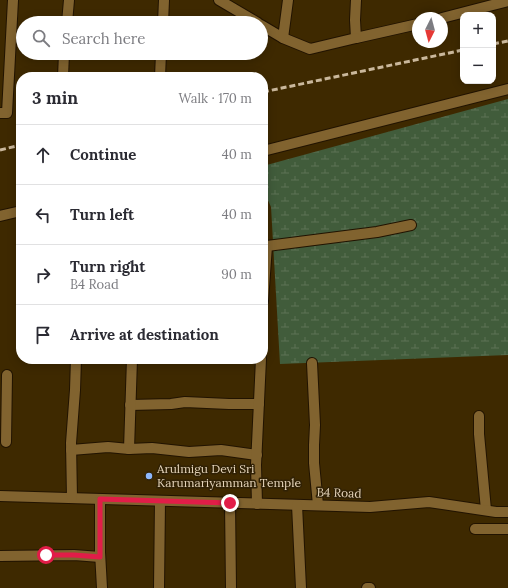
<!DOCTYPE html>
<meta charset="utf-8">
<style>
body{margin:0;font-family:Lora,serif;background:#f7f7f7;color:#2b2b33}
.controls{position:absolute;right:12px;top:12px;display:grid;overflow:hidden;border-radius:8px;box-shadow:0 2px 10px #0003}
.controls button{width:36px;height:36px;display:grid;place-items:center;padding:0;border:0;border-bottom:1px solid #e1e1e2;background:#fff;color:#2b2b33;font:20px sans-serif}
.compass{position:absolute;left:412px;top:12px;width:36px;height:36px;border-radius:50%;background:#fff;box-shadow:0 2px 10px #0003;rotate:186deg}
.stop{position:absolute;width:12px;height:12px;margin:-9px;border:3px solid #e11d48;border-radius:50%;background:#fff}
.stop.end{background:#e11d48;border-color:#fff;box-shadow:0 1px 4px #0008}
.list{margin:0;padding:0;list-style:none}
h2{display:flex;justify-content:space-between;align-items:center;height:52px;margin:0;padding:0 16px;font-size:17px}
h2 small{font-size:13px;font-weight:400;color:#7c7c81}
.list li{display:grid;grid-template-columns:26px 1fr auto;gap:12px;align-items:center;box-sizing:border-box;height:60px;padding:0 16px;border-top:1px solid #e1e1e2}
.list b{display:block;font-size:15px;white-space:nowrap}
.list p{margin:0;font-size:13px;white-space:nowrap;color:#7c7c81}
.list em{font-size:13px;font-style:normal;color:#7c7c81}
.icon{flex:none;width:22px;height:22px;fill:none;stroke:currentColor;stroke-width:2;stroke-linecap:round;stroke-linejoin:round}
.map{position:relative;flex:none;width:508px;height:588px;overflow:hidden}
.search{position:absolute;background:#fff;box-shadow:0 2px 10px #0003;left:16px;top:16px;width:252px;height:44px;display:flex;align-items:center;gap:10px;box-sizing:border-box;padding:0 14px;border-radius:22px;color:#7c7c81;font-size:15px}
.panel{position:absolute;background:#fff;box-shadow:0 2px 10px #0003;left:16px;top:72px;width:252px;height:292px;border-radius:16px}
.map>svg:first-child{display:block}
.wetland{fill:url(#wetland-marsh)}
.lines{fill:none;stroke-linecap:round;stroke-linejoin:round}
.minor-casing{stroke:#211300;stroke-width:12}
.minor{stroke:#81632f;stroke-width:10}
.rail{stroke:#cab89c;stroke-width:3;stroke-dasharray:6 3;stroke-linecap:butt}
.route{stroke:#e11d48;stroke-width:5}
.poi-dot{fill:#8eb8fd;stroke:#302105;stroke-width:1.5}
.labels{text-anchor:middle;stroke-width:3;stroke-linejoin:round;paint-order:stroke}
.poi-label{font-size:12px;fill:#e5d4ba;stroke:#302105;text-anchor:start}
.street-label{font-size:12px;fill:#e5d4ba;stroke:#302105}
</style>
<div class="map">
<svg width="508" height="588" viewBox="0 0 508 588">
<defs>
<pattern id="wetland-marsh" width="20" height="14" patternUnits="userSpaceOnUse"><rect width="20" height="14" fill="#415c3b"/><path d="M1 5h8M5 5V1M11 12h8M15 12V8" fill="none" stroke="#5c7255"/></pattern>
</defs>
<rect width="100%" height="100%" fill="#3e2900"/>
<path class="wetland" d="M 508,99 L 508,355 L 280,364 L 271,207 L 263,189 L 263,166 Z"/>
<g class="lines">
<defs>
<g id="minor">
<path d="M 219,0 L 258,23"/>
<path d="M 356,0 L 355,20 L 356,38 L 418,24"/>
<path d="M 442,18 L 508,1"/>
<path d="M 67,23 L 69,0"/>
<path d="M 163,23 L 164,0"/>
<path d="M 261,25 L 283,38 L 310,49 L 356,38"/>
<path d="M 283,38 L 288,0"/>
<path d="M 63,77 L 64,53"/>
<path d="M 160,77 L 161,53"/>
<path d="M 0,113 L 7,113 L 13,0"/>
<path d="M 263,151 L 508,89"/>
<path d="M 0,216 L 21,211"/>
<path d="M 263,301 L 267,246 L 377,232 L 411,225"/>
<path d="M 312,363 L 315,425 L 314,445 L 314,463 L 318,505"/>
<path d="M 130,405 L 171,404 L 185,402 L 229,404 L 259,404"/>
<path d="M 479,416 L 479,434 L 486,510"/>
<path d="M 6,442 L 7,375"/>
<path d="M 129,449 L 132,359"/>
<path d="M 71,450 L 108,447 L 129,449 L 152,448 L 189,452 L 221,450 L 257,455"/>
<path d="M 0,496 L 370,507 L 429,502 L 496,512 L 508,512"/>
<path d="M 72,498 L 71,443 L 75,390 L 76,359"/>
<path d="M 100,499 L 100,552 L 102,588"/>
<path d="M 230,503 L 231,588"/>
<path d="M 257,504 L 256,465 L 261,359"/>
<path d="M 297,505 L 301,588"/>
<path d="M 475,529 L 508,529"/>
<path d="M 0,556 L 74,555 L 100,557"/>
<path d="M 159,588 L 160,501"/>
<path d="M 367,588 L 370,588"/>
</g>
</defs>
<use href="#minor" class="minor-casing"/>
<use href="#minor" class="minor"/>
<g class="rail">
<path d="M 493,44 L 508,41"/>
<path d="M 263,92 L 463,50"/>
<path d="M 0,150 L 21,145"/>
</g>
</g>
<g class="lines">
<path class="route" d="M 46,555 L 74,555 L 100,557 L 100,499 L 230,503"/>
</g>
<circle class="poi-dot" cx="149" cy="476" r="4"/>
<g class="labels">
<g class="poi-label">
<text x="157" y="473">Arulmigu Devi Sri<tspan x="157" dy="14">Karumariyamman Temple</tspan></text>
</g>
<g class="street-label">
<text transform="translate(339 493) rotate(2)" y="4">B4 Road</text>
</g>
</g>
</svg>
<div class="controls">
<button>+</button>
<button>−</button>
</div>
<svg class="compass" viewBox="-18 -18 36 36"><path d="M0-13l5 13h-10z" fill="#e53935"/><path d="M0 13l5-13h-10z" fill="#7c7c81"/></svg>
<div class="stop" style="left:46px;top:555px"></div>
<div class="stop end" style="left:230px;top:503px"></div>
<div class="search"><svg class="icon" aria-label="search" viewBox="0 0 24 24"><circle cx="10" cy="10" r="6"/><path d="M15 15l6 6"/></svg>Search here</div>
<section class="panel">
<h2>3 min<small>Walk · 170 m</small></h2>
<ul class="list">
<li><svg class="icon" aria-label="ahead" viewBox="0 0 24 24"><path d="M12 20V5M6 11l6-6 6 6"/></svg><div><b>Continue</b></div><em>40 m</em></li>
<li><svg class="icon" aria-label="left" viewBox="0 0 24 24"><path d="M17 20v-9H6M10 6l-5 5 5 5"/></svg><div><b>Turn left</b></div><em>40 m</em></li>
<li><svg class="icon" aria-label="right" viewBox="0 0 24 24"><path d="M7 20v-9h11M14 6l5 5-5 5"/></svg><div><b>Turn right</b><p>B4 Road</p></div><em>90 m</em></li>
<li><svg class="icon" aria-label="arrive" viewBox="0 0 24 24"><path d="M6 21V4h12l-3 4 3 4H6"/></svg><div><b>Arrive at destination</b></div></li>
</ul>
</section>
</div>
